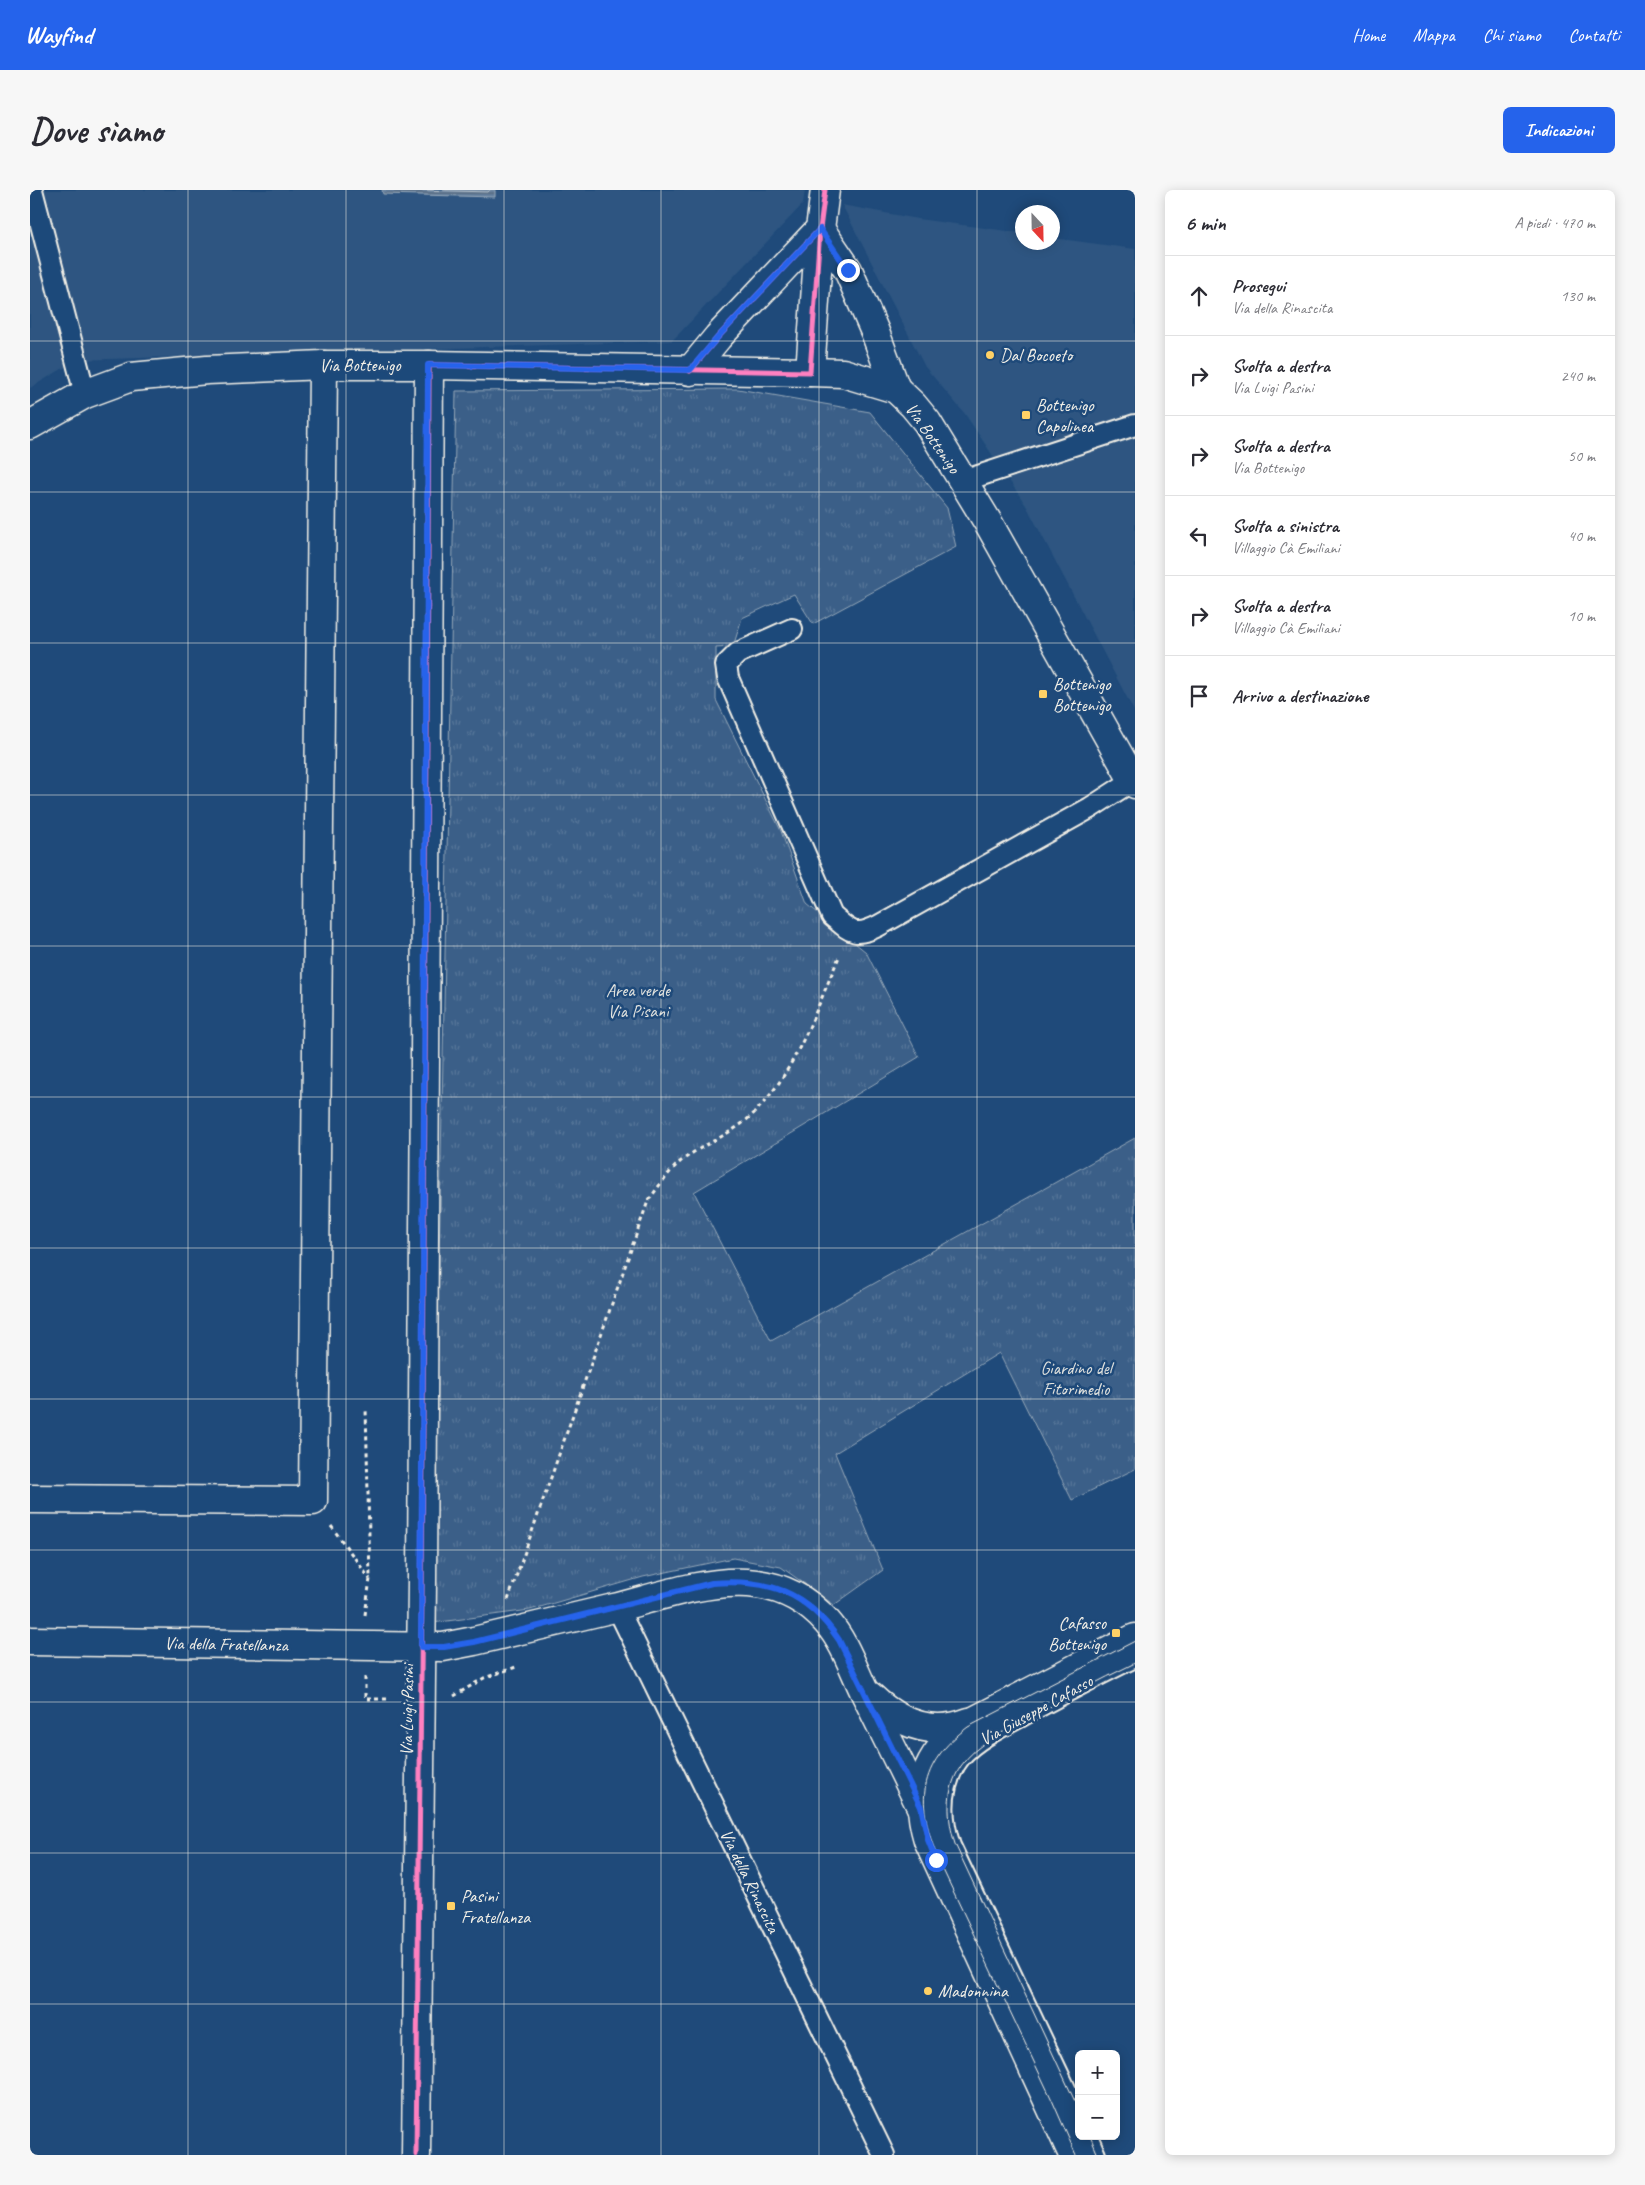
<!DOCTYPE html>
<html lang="it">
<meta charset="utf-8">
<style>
body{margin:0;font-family:Caveat,sans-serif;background:#f7f7f7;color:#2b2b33}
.controls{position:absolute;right:15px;bottom:15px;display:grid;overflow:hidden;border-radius:8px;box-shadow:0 2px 12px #0003}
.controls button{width:45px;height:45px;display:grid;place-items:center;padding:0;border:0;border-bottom:1px solid #e1e1e2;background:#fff;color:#2b2b33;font:25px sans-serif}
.compass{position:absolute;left:985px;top:15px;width:45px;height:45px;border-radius:50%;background:#fff;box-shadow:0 2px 12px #0003;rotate:158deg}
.stop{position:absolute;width:15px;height:15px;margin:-11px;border:4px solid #2563eb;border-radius:50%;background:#fff}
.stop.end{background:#2563eb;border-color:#fff;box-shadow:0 1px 5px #0008}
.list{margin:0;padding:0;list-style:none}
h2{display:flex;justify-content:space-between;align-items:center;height:65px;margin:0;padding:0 20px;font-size:21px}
h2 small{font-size:16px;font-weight:400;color:#7c7c81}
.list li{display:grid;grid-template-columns:32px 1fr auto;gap:15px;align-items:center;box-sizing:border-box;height:80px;padding:0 20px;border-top:1px solid #e1e1e2}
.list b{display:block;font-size:19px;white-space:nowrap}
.list p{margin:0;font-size:16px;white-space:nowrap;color:#7c7c81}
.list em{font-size:16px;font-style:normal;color:#7c7c81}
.icon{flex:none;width:28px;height:28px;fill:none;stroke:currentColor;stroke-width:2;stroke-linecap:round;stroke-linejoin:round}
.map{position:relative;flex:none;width:1105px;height:1965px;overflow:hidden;border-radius:8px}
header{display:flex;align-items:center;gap:30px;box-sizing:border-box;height:70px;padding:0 25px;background:#2563eb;color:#fff}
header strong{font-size:24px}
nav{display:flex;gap:28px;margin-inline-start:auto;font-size:18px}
.intro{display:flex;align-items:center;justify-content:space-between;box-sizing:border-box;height:120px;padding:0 30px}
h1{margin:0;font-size:35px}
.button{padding:12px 22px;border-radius:8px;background:#2563eb;color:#fff;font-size:18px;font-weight:700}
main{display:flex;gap:30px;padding:0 30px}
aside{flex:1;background:#fff;border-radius:8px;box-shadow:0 2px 12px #0003}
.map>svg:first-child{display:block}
.built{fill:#2d5581}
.grass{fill:url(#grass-tufts);stroke:#97a8b8}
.water{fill:url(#water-rules);stroke:#9cacbb}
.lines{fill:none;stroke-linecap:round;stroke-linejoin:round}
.shore{stroke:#bac3ca;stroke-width:1}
.lane-casing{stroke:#f4f1e8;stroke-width:24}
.street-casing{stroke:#f4f1e8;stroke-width:31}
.secondary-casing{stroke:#f4f1e8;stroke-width:31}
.path{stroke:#f4f1e8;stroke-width:3;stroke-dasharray:4 4;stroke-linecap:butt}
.lane{stroke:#1f4a7a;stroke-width:20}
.street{stroke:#1f4a7a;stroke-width:28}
.secondary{stroke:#1f4a7a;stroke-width:28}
.tram{stroke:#f4f1e8;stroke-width:1}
.cycleway-casing{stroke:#1f4a7a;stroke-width:8}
.cycleway{stroke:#ff80c0;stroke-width:5}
.route{stroke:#2563eb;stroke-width:6}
.grid{fill:none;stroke:#f4f1e8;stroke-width:1;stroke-opacity:0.55}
.poi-dot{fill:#ffd166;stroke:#1f4a7a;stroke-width:2}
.labels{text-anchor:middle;stroke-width:5;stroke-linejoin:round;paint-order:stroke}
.poi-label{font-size:18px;fill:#f4f1e8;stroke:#1f4a7a;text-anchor:start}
.street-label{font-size:18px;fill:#f4f1e8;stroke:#1f4a7a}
.park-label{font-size:18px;fill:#e1e2de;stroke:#1f4a7a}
</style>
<header>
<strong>Wayfind</strong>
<nav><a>Home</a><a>Mappa</a><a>Chi siamo</a><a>Contatti</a></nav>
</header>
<div class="intro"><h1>Dove siamo</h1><a class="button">Indicazioni</a></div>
<main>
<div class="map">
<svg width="1105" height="1965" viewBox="0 0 1105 1965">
<defs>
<pattern id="grass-tufts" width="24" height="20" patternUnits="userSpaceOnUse" patternTransform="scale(1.25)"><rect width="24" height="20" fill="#3a5f88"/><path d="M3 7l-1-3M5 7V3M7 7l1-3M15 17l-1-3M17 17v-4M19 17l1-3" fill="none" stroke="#577699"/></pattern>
<pattern id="water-rules" width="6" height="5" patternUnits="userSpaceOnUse" patternTransform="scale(1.25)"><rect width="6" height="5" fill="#627e9d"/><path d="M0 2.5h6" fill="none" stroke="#58687a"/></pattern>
</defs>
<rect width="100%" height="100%" fill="#1f4a7a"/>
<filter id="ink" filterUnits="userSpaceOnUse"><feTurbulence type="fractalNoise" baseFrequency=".02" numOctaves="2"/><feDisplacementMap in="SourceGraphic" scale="10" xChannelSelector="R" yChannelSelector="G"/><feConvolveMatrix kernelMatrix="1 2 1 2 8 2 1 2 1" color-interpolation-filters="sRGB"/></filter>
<g filter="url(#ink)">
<g class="built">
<path d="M 0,0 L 775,0 L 773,14 L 642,151 L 47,170 L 0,198 Z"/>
<path d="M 812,15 L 888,29 L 992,43 L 992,52 L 1022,52 L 1023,48 L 1105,59 L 1105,523 L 997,317 L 935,224 L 895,177 Z"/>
</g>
<path class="grass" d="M 708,199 L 840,222 L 917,318 L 926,357 L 783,434 L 764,404 L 712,428 L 703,457 L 686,458 L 686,510 L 751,641 L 777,714 L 836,762 L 889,867 L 664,1002 L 741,1151 L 1105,948 L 1105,1279 L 1042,1310 L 969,1163 L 805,1263 L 853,1380 L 804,1415 L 751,1377 L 703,1368 L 613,1387 L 500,1420 L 402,1433 L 426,201 Z"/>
<path class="water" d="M 352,0 L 465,0 L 465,7 L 353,4 Z"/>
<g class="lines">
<path class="shore" d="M 391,0 L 458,2 L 460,0"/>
<defs>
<g id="lane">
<path d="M 2,0 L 55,204"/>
<path d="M 933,291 L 1105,235"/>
<path d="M 762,439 L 708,463 L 696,475 L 698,488 L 802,726 C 820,741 824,748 848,736 L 1060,618 L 1105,589"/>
<path d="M 587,1417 L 854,1965"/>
<path d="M 1049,1928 L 920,1656 C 911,1629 910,1600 925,1574 C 939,1551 970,1538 993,1525 C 1030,1505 1067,1485 1105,1467"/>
<path d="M 1057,1946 L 1065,1965"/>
</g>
<g id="street">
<path d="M 790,39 L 818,80 L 845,142 L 866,199"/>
<path d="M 660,181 L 688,147 L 790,39"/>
<path d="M 780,182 L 790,39 L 795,0"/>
<path d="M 0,1309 L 283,1311 L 293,175"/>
<path d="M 0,1451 L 413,1457 L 444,1451 C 491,1440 537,1429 584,1418 C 656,1400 738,1365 797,1432 C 814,1451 823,1478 834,1501 C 853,1540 872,1578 891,1617"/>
<path d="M 840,1506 C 868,1533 901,1547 939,1532"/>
<path d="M 386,1965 L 392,1390 L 399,175"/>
<path d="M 1043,1965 L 898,1650 C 883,1601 895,1565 936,1535 L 1105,1448"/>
</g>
<path id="secondary" d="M 0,235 L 55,204 L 101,187 L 177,180 L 293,175 L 399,175 L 780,182 L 813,183 L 866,199 L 883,215 L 897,232 L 959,334 L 1105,594"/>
</defs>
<use href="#lane" class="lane-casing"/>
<use href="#street" class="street-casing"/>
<use href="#secondary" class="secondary-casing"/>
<g class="path">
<path d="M 301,1336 L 340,1389"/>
<path d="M 478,1410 L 618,1011 C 628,998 637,983 650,972 C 673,953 705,944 726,921 C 767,879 786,819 809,767"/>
<path d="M 335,1425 L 340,1389 L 336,1218"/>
<path d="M 335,1487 L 335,1509 L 359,1509"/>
<path d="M 424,1506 L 454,1488 L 489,1476"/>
</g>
<use href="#lane" class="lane"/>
<use href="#street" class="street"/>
<use href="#secondary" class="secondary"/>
<g class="tram">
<path d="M 1049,1920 L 925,1654 C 917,1628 915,1600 931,1576 C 946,1554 973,1542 996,1530 C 1032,1510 1068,1491 1105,1473"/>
<path d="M 1060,1946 L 1068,1965"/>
<path d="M 1046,1965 L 1022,1910 L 908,1669 C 886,1613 887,1575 938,1537 L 1105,1451"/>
</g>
<defs>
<g id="cycleway">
<path d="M 660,181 L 688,147 L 790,39"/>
<path d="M 386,1965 L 392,1390 L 399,175 L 780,182 L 790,39 L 795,0"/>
</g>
</defs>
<use href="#cycleway" class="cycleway-casing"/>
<use href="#cycleway" class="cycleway"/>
</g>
</g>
<g class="lines" filter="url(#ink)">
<path class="route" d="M 818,80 L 790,39 L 688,147 L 660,180 L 398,175 L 391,1457 L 414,1457 L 444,1452 L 682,1393 C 739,1389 776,1401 809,1450 L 891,1617 L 898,1650 L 906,1670"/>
</g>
<path class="grid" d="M 158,0 L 158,1965M 316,0 L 316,1965M 474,0 L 474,1965M 631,0 L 631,1965M 789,0 L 789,1965M 947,0 L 947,1965M 0,151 L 1105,151M 0,302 L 1105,302M 0,453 L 1105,453M 0,605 L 1105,605M 0,756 L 1105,756M 0,907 L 1105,907M 0,1058 L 1105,1058M 0,1209 L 1105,1209M 0,1360 L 1105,1360M 0,1512 L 1105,1512M 0,1663 L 1105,1663M 0,1814 L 1105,1814"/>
<g class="poi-dot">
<circle cx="960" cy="165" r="5"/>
<rect x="991" y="220" width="10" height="10" rx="2.5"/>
<rect x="1008" y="499" width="10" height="10" rx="2.5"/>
<rect x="1081" y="1438" width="10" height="10" rx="2.5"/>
<rect x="416" y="1711" width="10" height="10" rx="2.5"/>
<circle cx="898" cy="1801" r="5"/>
</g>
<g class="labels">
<g class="poi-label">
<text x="970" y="171">Dal Bocoeto</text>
<text x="1006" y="221">Bottenigo<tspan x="1006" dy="21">Capolinea</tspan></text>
<text x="1023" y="500">Bottenigo<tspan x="1023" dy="21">Bottenigo</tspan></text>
<text x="1076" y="1439" text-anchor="end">Cafasso<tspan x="1076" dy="21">Bottenigo</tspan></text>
<text x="431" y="1712">Pasini<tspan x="431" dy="21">Fratellanza</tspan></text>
<text x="908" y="1807">Madonnina</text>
</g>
<g class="street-label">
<text x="330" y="181">Via Bottenigo</text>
<text transform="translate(903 248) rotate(55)" y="6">Via Bottenigo</text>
<text transform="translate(196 1454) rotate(1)" y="6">Via della Fratellanza</text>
<text transform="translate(377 1520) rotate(-89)" y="6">Via Luigi Pasini</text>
<text transform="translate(1006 1520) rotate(-29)" y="6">Via Giuseppe Cafasso</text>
<text transform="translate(720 1691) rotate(64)" y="6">Via della Rinascita</text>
</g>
<g class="park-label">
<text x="608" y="806">Area verde<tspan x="608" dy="21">Via Pisani</tspan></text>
<text x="1046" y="1184">Giardino del<tspan x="1046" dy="21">Fitorimedio</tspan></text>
</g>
</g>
</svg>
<div class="controls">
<button>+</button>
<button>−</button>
</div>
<svg class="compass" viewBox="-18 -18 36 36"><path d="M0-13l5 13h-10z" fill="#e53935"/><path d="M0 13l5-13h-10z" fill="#7c7c81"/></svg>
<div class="stop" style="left:906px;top:1670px"></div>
<div class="stop end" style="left:818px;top:80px"></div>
</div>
<aside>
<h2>6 min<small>A piedi · 470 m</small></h2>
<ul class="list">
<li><svg class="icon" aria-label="ahead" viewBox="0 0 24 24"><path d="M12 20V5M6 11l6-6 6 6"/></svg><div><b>Prosegui</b><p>Via della Rinascita</p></div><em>130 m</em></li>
<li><svg class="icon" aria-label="right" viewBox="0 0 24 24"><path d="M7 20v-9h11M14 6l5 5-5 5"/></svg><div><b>Svolta a destra</b><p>Via Luigi Pasini</p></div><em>240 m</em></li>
<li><svg class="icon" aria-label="right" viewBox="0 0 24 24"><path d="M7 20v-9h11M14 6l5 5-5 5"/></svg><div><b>Svolta a destra</b><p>Via Bottenigo</p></div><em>50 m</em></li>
<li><svg class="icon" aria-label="left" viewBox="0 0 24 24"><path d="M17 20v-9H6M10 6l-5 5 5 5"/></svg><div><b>Svolta a sinistra</b><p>Villaggio Cà Emiliani</p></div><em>40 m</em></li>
<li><svg class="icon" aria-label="right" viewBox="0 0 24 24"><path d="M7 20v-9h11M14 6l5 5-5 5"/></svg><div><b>Svolta a destra</b><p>Villaggio Cà Emiliani</p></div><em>10 m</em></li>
<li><svg class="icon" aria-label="arrive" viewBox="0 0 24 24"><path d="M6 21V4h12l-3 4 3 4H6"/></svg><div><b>Arrivo a destinazione</b></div></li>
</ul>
</aside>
</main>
